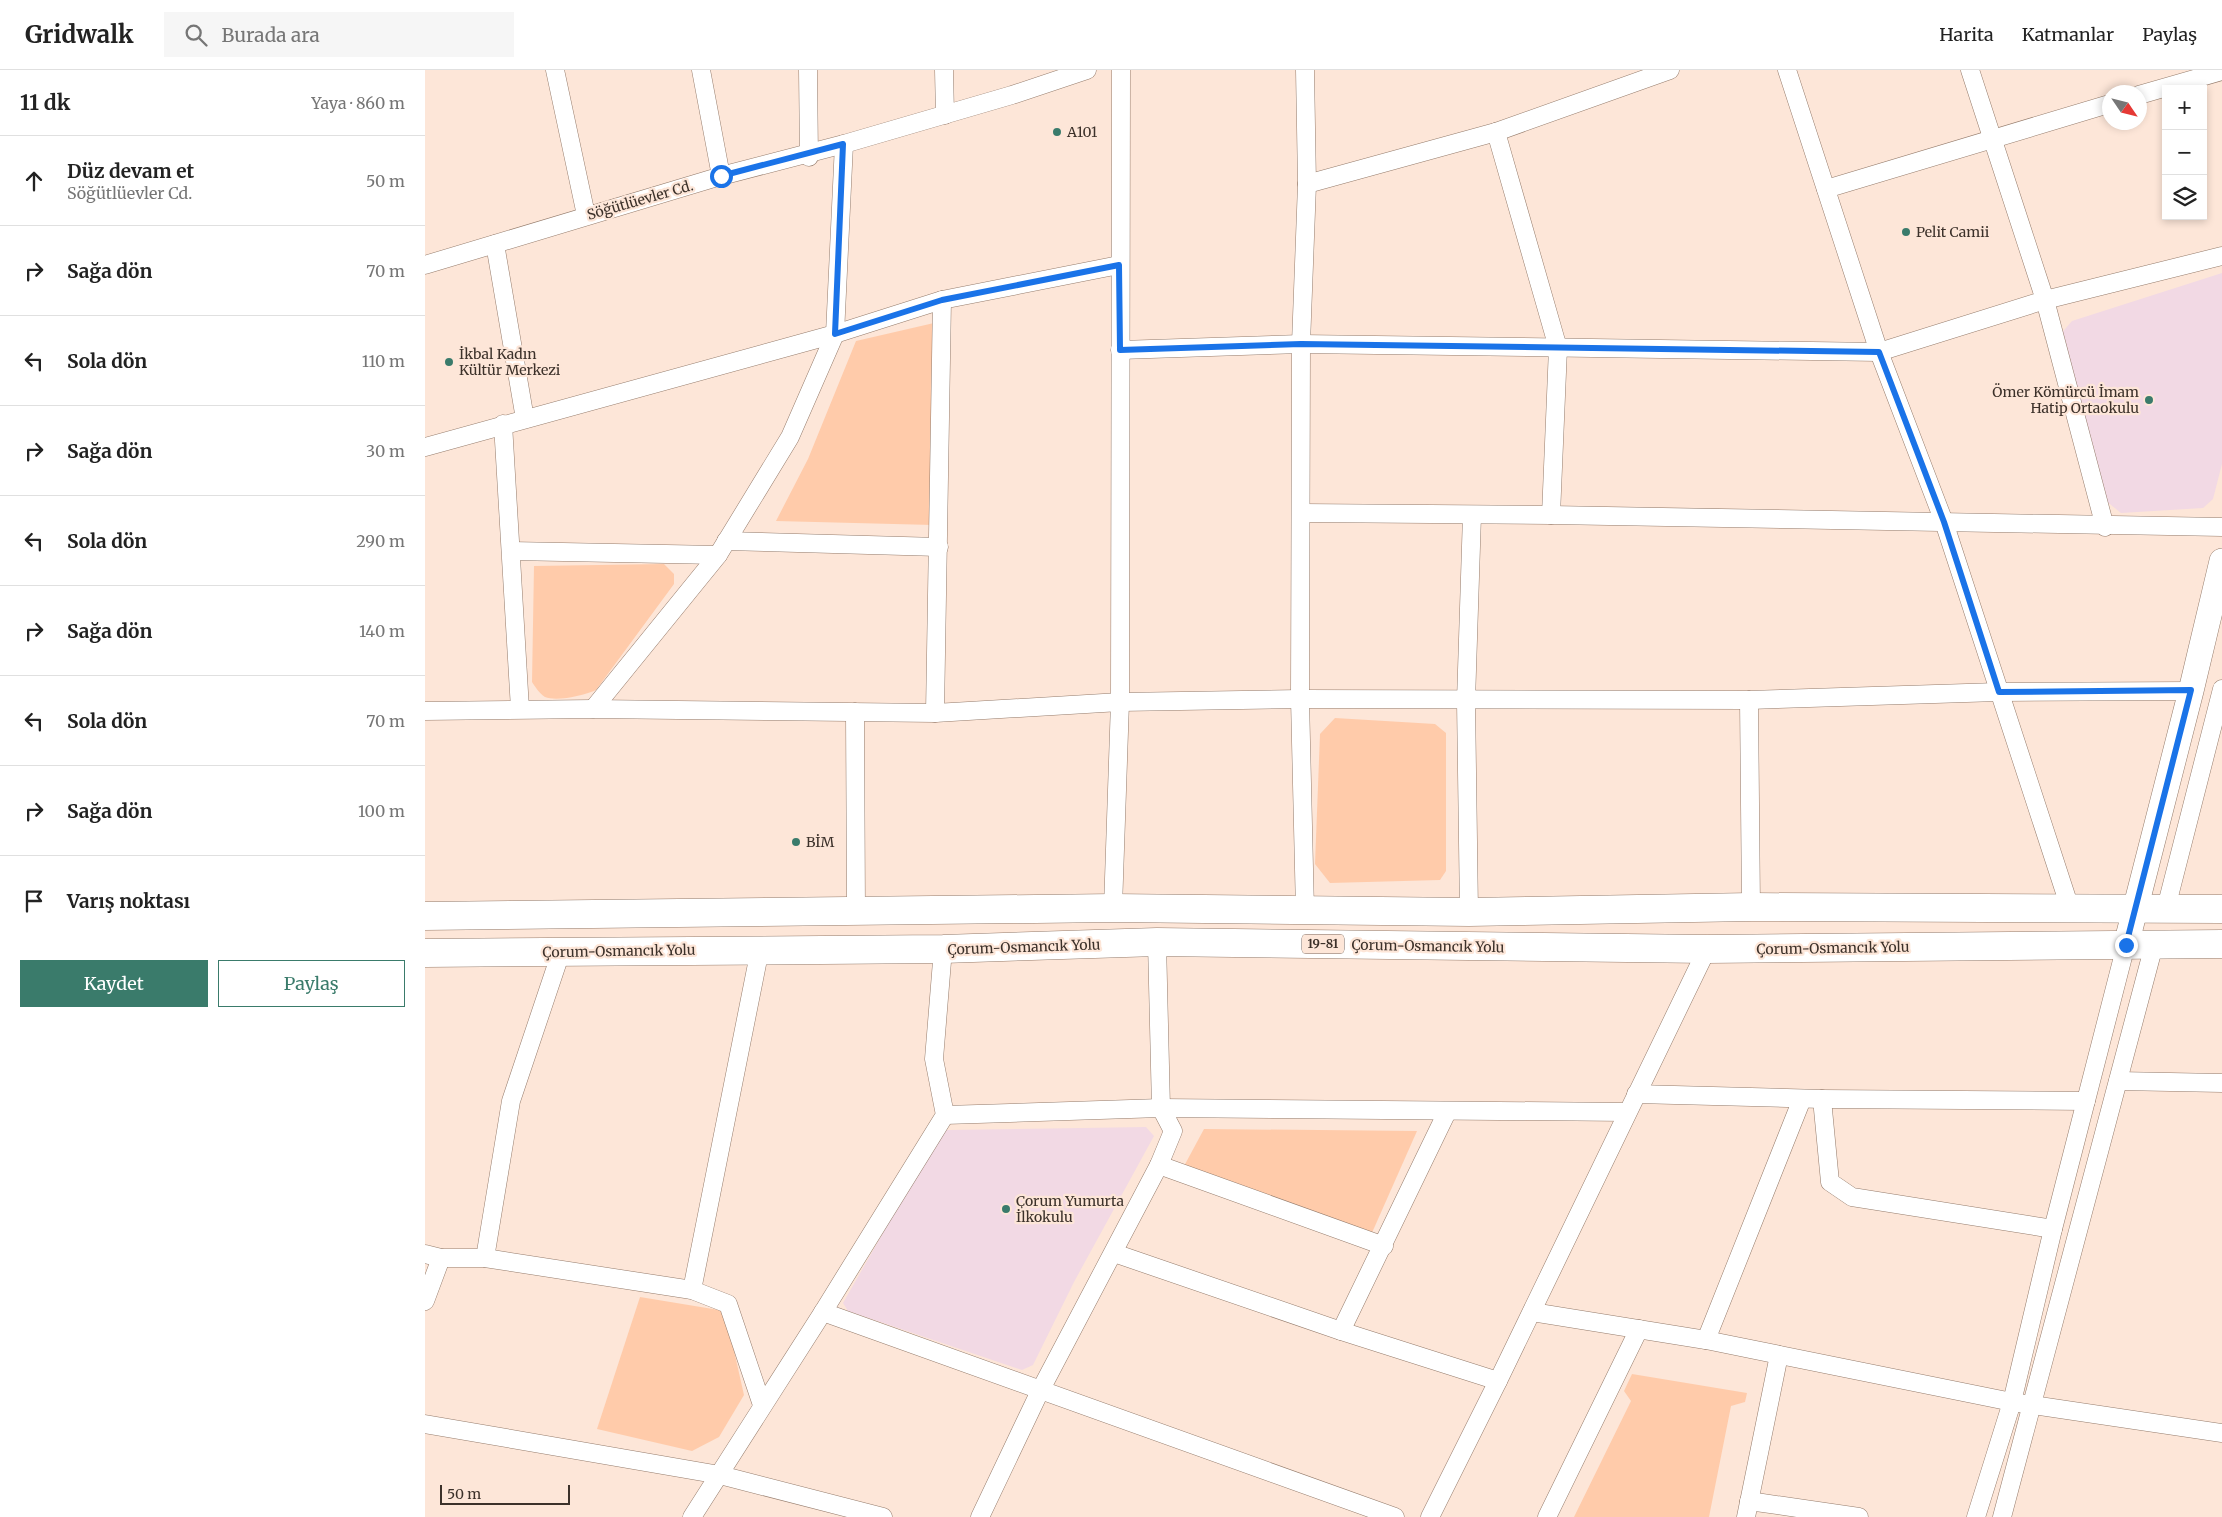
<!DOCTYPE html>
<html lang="tr">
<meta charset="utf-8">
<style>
body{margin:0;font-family:Merriweather,serif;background:#f6f6f6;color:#222}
.controls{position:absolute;right:15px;top:15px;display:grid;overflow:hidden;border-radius:0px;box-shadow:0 2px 8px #0003}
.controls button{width:45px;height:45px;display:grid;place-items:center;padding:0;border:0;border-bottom:1px solid #e0e0e0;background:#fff;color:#222;font:25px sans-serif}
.compass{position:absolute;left:1677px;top:15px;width:45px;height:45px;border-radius:50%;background:#fff;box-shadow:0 2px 8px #0003;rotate:125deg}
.scale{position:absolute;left:15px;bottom:12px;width:130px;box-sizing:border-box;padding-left:5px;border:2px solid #3c312a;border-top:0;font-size:14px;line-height:18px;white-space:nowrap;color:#3c312a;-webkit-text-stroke:4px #fde6d8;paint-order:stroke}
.stop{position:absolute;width:15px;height:15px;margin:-11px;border:4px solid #1a73e8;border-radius:50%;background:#fff}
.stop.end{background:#1a73e8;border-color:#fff;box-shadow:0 1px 5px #0008}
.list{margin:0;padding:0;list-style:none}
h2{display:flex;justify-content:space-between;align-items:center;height:65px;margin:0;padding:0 20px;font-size:21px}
h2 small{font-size:16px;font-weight:400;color:#767676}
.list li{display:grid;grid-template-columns:32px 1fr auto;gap:15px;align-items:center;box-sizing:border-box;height:90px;padding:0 20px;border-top:1px solid #e0e0e0}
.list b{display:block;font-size:19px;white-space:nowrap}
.list p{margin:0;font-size:16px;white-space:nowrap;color:#767676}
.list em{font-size:16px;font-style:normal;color:#767676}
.actions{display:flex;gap:10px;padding:15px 20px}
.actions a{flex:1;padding:11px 0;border:1px solid #3a7b6b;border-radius:0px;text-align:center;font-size:18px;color:#3a7b6b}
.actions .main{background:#3a7b6b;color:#fff}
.icon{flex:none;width:28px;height:28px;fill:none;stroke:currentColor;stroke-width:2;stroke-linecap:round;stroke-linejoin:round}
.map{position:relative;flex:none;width:1797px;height:1447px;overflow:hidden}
header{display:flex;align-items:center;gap:30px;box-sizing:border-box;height:70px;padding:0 25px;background:#fff;border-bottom:1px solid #e0e0e0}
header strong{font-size:24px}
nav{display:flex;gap:28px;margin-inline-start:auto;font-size:18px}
.search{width:350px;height:45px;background:#f6f6f6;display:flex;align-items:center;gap:12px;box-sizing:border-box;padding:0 18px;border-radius:0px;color:#767676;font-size:19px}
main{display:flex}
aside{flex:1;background:#fff}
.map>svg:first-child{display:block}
.education{fill:#f2d9e4}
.green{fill:#ffcbaa}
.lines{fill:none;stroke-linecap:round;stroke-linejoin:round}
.street-casing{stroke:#957c6c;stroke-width:19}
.secondary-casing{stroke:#957c6c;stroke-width:26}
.highway-casing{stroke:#957c6c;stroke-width:29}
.street{stroke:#fff;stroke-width:18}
.secondary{stroke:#fff;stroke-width:25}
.highway{stroke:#fff;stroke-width:28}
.route{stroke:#1a73e8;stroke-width:6}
.poi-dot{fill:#3a7b6b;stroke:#fde6d8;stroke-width:2}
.labels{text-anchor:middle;stroke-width:4.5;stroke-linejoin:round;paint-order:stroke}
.shield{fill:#fde6d8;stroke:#76675e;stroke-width:1}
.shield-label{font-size:12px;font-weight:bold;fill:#3c312a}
.poi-label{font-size:14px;fill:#3c312a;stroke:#fde6d8;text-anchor:start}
.street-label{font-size:14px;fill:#3c312a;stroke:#fde6d8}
</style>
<header>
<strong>Gridwalk</strong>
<div class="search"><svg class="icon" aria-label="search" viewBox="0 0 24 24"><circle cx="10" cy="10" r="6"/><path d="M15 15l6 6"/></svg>Burada ara</div>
<nav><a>Harita</a><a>Katmanlar</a><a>Paylaş</a></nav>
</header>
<main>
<aside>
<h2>11 dk<small>Yaya · 860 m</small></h2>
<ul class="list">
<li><svg class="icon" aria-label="ahead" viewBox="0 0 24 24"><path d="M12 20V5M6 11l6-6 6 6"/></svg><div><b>Düz devam et</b><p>Söğütlüevler Cd.</p></div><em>50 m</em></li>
<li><svg class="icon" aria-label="right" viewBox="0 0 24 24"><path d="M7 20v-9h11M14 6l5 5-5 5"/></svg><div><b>Sağa dön</b></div><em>70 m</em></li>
<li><svg class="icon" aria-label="left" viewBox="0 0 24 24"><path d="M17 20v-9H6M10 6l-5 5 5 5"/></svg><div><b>Sola dön</b></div><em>110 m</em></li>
<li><svg class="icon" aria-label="right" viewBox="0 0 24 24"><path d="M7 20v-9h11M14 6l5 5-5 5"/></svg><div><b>Sağa dön</b></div><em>30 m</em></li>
<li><svg class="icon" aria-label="left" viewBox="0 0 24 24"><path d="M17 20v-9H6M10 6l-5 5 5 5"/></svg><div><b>Sola dön</b></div><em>290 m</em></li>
<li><svg class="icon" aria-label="right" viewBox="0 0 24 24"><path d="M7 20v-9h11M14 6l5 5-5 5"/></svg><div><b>Sağa dön</b></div><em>140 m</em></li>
<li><svg class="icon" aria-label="left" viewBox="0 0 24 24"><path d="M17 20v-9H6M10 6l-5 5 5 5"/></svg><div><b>Sola dön</b></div><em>70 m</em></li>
<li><svg class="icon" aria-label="right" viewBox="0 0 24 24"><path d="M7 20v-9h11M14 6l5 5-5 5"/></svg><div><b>Sağa dön</b></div><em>100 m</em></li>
<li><svg class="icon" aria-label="arrive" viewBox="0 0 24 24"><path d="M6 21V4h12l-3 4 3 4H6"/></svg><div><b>Varış noktası</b></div></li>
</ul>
<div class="actions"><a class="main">Kaydet</a><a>Paylaş</a></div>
</aside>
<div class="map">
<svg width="1797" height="1447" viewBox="0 0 1797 1447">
<rect width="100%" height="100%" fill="#fde6d8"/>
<g class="education">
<path d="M 1797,203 L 1797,394 L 1788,429 L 1778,438 L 1696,443 L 1675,426 L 1634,266 L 1647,251 Z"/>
<path d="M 721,1057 L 729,1066 L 649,1212 L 608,1295 L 597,1300 L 423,1241 L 418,1233 L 514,1065 L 522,1060 Z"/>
</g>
<g class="green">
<path d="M 509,253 L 508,455 L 351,451 L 383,389 L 431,271 Z"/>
<path d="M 239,494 L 249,504 L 249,514 L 171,620 C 160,625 132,632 120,627 C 114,623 111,618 107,612 L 109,496 Z"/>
<path d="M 910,648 L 1010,654 L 1021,663 L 1021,801 L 1015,810 L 905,813 L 890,794 L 895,664 Z"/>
<path d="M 779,1059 L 992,1061 L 946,1165 L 758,1098 Z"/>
<path d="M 215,1227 L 300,1241 L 319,1325 L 294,1367 L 267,1381 L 172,1359 Z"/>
<path d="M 1207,1304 L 1322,1323 L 1320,1332 L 1306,1336 L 1284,1447 L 1149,1447 L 1206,1331 L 1199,1321 Z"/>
</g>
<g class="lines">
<defs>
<g id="street">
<path d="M 130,0 L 161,145"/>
<path d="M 276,0 L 296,106"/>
<path d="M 383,0 L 384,87"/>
<path d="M 519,0 L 520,45"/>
<path d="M 880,0 L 882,114 L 876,274 L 875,629 L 880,841"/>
<path d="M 1362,0 L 1454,282 L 1519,452 L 1645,838"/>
<path d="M 1545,0 L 1620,230 L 1680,457"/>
<path d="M 1714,25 L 1797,1"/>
<path d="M 1071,62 L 1133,278 L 1126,445"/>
<path d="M 882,114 L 1071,62 L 1245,0"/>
<path d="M 1401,119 L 1684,34"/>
<path d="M 70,174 L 100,349"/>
<path d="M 0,195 L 296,106 L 419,74 L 587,25 L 662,0"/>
<path d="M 695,280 L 876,274 L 1454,282 L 1620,230 L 1797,186"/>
<path d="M 78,354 L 95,639"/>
<path d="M 0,377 L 410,264 L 517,230 L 694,195"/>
<path d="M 876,443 L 1126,445 L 1797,457"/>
<path d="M 301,471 L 514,477"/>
<path d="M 86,481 L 293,485"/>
<path d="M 1324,630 L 1326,837"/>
<path d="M 168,639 L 293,485 L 365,367 L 410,264 L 419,74"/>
<path d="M 0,641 L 168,639 L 510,643 L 695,632 L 875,629 L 1324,630 L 1573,622 L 1766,621"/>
<path d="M 430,642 L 431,841"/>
<path d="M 510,643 L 517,230"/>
<path d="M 688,838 L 695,632 L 696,0"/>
<path d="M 1741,838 L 1797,619"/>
<path d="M 1044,842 L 1041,631 L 1047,445"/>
<path d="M 1693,1011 L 1797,1013"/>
<path d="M 1211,1024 L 1397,1029 L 1661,1031"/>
<path d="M 1397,1029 L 1405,1112 L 1427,1127 L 1628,1159"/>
<path d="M 520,1045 L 736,1038 L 1202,1042"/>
<path d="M 734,1095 L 959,1176"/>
<path d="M 689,1183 L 916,1261 L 1073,1311"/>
<path d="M 0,1184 L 16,1188 L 60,1188 L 267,1220 L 303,1234 L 337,1335"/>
<path d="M 60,1188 L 86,1031 L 136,882"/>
<path d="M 267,1220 L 335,879"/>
<path d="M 0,1231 L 16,1188"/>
<path d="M 398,1242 L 970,1447"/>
<path d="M 1107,1242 L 1281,1270 L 1587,1332 L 1797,1363"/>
<path d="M 916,1261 L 1022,1042"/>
<path d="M 1281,1270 L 1377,1029"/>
<path d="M 0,1354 L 295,1405 L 458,1447"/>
<path d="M 1324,1431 L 1434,1447"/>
<path d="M 267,1447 L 398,1242 L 520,1045 L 509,989 L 518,879"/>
<path d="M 555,1447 L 615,1321 L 734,1095 L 748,1061 L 736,1038 L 732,872"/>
<path d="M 1005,1447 L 1073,1311 L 1282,879"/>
<path d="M 1122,1447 L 1214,1259"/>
<path d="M 1321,1447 L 1354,1285"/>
<path d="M 1551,1447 L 1587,1332 L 1628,1159 L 1701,875"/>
<path d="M 1577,1447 L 1729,875"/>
</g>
<path id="secondary" d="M 1701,875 L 1766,621 L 1797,491"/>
<g id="highway">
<path d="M 0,846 L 688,838 L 1044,842 L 1326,837 L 1797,839"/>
<path d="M 0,883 L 518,879 L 732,872 L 1282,879 L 1797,874"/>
</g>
</defs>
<use href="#street" class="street-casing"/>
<use href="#secondary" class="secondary-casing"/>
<use href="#highway" class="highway-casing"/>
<use href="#street" class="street"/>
<use href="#secondary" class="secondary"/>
<use href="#highway" class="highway"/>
</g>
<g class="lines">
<path class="route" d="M 296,106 L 418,74 L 410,264 L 517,230 L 694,195 L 695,280 L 876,274 L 1454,282 L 1519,452 L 1574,622 L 1766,620 L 1701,875"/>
</g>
<g class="poi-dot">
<circle cx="632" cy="62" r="5"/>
<circle cx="1481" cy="162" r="5"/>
<circle cx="24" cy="292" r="5"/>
<circle cx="1724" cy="330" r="5"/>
<circle cx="371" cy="772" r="5"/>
<circle cx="581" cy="1139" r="5"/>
</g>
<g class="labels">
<rect class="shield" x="877" y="864.5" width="42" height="19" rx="4"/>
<g class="shield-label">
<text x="898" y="878">19-81</text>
</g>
<g class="poi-label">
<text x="642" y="67">A101</text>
<text x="1491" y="167">Pelit Camii</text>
<text x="34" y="289">İkbal Kadın<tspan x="34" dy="16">Kültür Merkezi</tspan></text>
<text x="1714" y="327" text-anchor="end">Ömer Kömürcü İmam<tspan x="1714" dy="16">Hatip Ortaokulu</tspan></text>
<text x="381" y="777">BİM</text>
<text x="591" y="1136">Çorum Yumurta<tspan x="591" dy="16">İlkokulu</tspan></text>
</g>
<g class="street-label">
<text transform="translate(215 130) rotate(-16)" y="5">Söğütlüevler Cd.</text>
<text transform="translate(1003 876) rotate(1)" y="5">Çorum-Osmancık Yolu</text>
<text transform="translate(599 877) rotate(-2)" y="5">Çorum-Osmancık Yolu</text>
<text transform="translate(1408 878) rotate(-1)" y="5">Çorum-Osmancık Yolu</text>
<text transform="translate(194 881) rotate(-1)" y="5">Çorum-Osmancık Yolu</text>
</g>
</g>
</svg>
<div class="controls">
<button>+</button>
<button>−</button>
<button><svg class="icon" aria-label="layers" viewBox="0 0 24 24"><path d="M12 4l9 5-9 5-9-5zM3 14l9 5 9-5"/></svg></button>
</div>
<svg class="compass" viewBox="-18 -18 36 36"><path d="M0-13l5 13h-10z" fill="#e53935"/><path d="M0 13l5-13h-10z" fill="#767676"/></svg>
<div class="scale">50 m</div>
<div class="stop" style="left:296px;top:106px"></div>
<div class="stop end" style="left:1701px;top:875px"></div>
</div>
</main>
